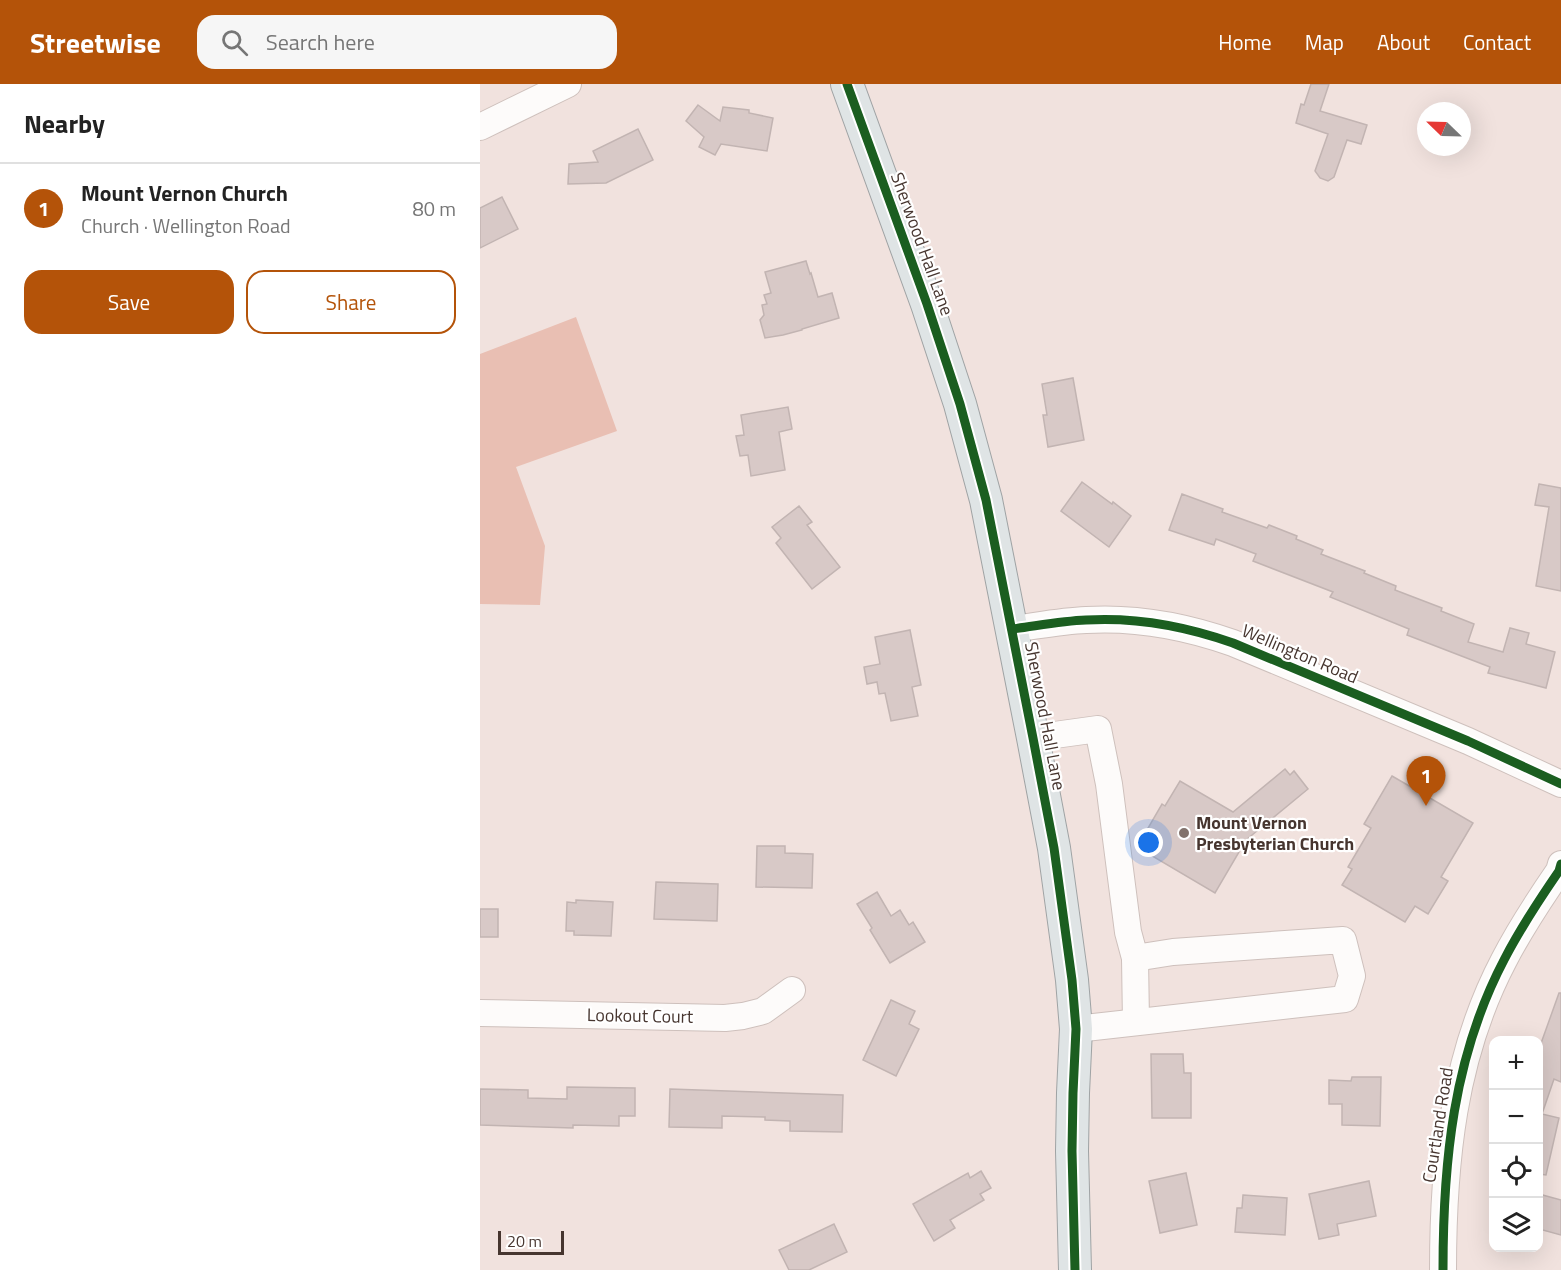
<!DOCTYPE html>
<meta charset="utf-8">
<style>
body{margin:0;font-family:"Titillium Web",sans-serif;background:#f6f6f6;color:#222}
.controls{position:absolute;right:18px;bottom:18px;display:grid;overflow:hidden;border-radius:12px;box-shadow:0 6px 24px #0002}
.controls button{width:54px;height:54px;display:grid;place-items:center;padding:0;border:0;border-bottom:2px solid #e0e0e0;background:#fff;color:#222;font:30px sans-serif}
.compass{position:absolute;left:937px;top:18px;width:54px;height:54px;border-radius:50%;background:#fff;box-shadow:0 6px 24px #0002;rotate:293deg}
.scale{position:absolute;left:18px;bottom:15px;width:66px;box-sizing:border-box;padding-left:6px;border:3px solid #46352f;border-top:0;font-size:16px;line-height:21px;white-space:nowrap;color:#46352f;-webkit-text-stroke:4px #fff;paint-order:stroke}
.you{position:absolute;left:669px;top:759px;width:21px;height:21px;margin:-15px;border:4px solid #fff;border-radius:50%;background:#1a73e8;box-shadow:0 0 0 9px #1a73e833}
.badge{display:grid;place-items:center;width:39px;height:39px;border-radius:50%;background:#b45309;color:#fff;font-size:20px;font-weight:700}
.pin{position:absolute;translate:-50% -50px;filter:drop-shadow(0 2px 3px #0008)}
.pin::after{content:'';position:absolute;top:32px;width:21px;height:18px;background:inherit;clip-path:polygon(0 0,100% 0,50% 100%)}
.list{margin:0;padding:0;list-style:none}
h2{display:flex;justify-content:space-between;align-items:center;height:78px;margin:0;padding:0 24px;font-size:26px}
h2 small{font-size:20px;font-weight:400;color:#767676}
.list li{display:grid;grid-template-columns:39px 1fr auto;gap:18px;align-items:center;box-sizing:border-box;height:90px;padding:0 24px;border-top:2px solid #e0e0e0}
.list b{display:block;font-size:22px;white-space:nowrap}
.list p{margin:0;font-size:20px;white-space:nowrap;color:#767676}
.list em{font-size:20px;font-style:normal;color:#767676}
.actions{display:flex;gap:12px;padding:18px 24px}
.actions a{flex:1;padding:14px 0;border:2px solid #b45309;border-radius:18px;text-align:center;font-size:21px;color:#b45309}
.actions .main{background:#b45309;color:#fff}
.icon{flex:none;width:33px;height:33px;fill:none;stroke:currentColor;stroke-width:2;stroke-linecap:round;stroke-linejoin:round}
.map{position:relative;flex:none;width:1081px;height:1186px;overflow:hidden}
header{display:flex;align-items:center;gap:36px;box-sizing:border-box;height:84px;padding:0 30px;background:#b45309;color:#fff}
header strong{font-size:28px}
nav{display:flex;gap:33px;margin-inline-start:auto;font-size:21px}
.search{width:420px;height:54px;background:#f6f6f6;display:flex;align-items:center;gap:15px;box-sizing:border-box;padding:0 21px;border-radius:18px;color:#767676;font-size:22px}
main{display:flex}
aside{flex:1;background:#fff}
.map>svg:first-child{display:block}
.green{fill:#e9bfb3}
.building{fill:#d8c9c7;stroke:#c2b4b2;stroke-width:1.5}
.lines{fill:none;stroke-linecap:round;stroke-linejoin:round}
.minor-casing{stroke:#cec0bc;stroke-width:28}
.major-casing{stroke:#9fa3a4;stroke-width:34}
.minor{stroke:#fdfbfa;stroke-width:26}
.major{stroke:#dfe4e5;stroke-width:32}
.cycleway-casing{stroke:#fff;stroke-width:13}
.cycleway{stroke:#1b5e20;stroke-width:9}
.poi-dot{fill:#82726c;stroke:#fff;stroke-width:2}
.labels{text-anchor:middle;stroke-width:4.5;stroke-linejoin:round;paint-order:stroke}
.street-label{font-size:18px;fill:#46352f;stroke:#fff}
.poi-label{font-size:18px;font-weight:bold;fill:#46352f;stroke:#fff;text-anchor:start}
</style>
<header>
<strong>Streetwise</strong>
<div class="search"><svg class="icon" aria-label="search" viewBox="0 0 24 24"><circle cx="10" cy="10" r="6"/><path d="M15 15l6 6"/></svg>Search here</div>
<nav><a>Home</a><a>Map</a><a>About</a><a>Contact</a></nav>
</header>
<main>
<aside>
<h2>Nearby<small></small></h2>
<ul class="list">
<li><span class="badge">1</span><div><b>Mount Vernon Church</b><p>Church · Wellington Road</p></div><em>80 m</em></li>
</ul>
<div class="actions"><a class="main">Save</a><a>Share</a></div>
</aside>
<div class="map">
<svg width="1081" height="1186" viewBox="0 0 1081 1186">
<rect width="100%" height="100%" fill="#f1e2de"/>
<path class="green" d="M 96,233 L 137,347 L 36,383 L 65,462 L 60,521 L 0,520 L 0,270 Z"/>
<g class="building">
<path d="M 831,0 L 849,0 L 840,27 L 887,41 L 881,60 L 867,56 L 854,93 L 848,97 L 840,94 L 835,87 L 848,50 L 816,39 L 821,20 L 824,21 Z"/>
<path d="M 218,21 L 240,37 L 243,23 L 269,26 L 269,29 L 293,34 L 287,67 L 241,60 L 235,71 L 219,63 L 224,53 L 206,37 Z"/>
<path d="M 158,45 L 173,76 L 126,99 L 88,100 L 89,80 L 118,78 L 113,67 Z"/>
<path d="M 22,113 L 38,145 L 0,164 L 0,124 Z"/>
<path d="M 326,177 L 330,190 L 331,189 L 338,213 L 352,209 L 359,234 L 322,245 L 322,246 L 303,251 L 285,254 L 280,236 L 284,231 L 282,221 L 287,220 L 284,211 L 291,209 L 285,188 Z"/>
<path d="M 593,294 L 604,356 L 568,363 L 563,331 L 567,331 L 562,300 Z"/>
<path d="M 308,323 L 312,345 L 299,348 L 305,386 L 271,392 L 268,371 L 260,372 L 256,352 L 264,351 L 261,331 Z"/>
<path d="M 602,398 L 632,420 L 633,418 L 651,432 L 629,463 L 581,427 Z"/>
<path d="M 1059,400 L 1081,404 L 1081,507 L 1056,502 L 1069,423 L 1055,421 Z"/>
<path d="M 702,410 L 743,425 L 742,428 L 787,444 L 789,441 L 817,452 L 816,455 L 843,466 L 841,470 L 885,487 L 884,489 L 916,502 L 915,506 L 962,524 L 961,527 L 994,540 L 988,558 L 1023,568 L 1030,544 L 1049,549 L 1046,560 L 1075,568 L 1066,604 L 1008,589 L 1010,583 L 927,551 L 929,545 L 850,513 L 853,508 L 773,477 L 776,470 L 736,455 L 734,461 L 689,446 Z"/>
<path d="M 319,422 L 332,438 L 327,441 L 360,483 L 332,505 L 296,459 L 301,454 L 292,443 Z"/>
<path d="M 430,546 L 441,601 L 432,603 L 438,632 L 411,637 L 405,609 L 399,610 L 397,598 L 387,600 L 384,583 L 400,580 L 395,553 Z"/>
<path d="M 805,685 L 810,691 L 814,687 L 828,705 L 766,756 L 735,809 L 657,763 L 682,720 L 685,722 L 700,697 L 753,728 Z"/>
<path d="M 912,692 L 993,739 L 961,793 L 968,797 L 948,830 L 935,822 L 925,838 L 862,801 L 872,785 L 868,783 L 891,744 L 884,740 Z"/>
<path d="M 277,762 L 305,762 L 305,769 L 333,770 L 332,804 L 276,803 Z"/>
<path d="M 176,798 L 238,800 L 237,837 L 174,835 Z"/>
<path d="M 397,808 L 411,832 L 420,826 L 429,841 L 433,838 L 445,858 L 410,879 L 390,846 L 392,844 L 377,820 Z"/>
<path d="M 96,816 L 133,818 L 131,852 L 94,851 L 94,847 L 86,847 L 87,818 L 96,819 Z"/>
<rect x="0" y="825" width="18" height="28"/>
<path d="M 1079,909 L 1081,909 L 1081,998 L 1074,995 L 1062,1030 L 1079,1034 L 1066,1091 L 1059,1090 L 1059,965 Z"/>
<path d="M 411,916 L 435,927 L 429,940 L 439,945 L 416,992 L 383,976 Z"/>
<path d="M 671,970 L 703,970 L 704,989 L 711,989 L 711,1034 L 672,1034 Z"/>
<path d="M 872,993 L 901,993 L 900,1042 L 862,1041 L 862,1020 L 849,1020 L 849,996 L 871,997 Z"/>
<path d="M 87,1003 L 155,1004 L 155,1032 L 139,1032 L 139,1042 L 93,1041 L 93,1044 L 0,1041 L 0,1005 L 48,1006 L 48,1014 L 87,1015 Z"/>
<path d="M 190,1005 L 363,1011 L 362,1048 L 310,1047 L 310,1037 L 285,1036 L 285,1033 L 242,1032 L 242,1044 L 189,1043 Z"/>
<path d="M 501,1087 L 511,1104 L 500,1110 L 504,1116 L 470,1136 L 475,1144 L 454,1157 L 433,1120 L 488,1089 L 490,1094 Z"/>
<path d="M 706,1089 L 717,1141 L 680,1149 L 669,1097 Z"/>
<path d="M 889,1097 L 896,1132 L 857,1140 L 859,1151 L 839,1155 L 829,1110 Z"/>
<path d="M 1059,1110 L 1081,1116 L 1081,1151 L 1059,1145 Z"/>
<path d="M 763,1111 L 807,1114 L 805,1151 L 755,1148 L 757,1124 L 762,1124 Z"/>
<path d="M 354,1140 L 367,1168 L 329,1186 L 309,1186 L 299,1166 Z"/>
</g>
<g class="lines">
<defs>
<g id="minor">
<path d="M 0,43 L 88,0"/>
<path d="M 532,545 C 556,542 581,537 606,536 C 657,533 705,542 753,559 L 988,657 L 1081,700"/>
<path d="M 553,654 L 618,645 L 629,700 L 648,848 L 655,874 L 693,868 L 863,856 L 872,892 L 865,915 L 596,945"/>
<path d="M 655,874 L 656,938"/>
<path d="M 0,929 L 245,934 L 263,932 L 283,927 L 312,906"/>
<path d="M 963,1186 C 963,1079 973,973 1024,876 C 1040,845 1059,816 1079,787 L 1081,780"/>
</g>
<path id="major" d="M 367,0 L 447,220 L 480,320 L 506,416 L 553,654 L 574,764 L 592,896 L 596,945 L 593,1009 L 592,1067 L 595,1186"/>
</defs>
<use href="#minor" class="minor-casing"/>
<use href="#major" class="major-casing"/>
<use href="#minor" class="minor"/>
<use href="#major" class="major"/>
<defs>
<g id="cycleway">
<path d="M 367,0 L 447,220 L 480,320 L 506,416 L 553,654 L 574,764 L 592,896 L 596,945 L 593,1009 L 592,1067 L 595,1186"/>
<path d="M 532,545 C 556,542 581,537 606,536 C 657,533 705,542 753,559 L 988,657 L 1081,700"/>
<path d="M 963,1186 C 963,1079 973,973 1024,876 C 1040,845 1059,816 1079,787 L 1081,780"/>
</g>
</defs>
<use href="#cycleway" class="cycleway-casing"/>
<use href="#cycleway" class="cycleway"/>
</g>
<circle class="poi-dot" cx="704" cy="749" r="6"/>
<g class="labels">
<g class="street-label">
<text transform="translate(442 160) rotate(70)" y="6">Sherwood Hall Lane</text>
<text transform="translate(820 570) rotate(23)" y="6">Wellington Road</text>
<text transform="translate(565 632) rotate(79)" y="6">Sherwood Hall Lane</text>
<text transform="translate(160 932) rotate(1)" y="6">Lookout Court</text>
<text transform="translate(958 1041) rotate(-81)" y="6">Courtland Road</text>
</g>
<g class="poi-label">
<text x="716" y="745">Mount Vernon<tspan x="716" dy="21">Presbyterian Church</tspan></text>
</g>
</g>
</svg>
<div class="controls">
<button>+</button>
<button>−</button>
<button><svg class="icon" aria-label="locate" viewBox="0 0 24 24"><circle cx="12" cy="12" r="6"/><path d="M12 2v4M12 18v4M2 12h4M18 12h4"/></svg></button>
<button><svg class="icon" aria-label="layers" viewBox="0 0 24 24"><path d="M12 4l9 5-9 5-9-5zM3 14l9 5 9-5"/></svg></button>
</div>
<svg class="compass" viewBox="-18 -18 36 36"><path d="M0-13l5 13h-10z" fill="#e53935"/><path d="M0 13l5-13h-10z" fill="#767676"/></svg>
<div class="scale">20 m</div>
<div class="you"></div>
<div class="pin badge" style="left:946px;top:722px">1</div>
</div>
</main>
